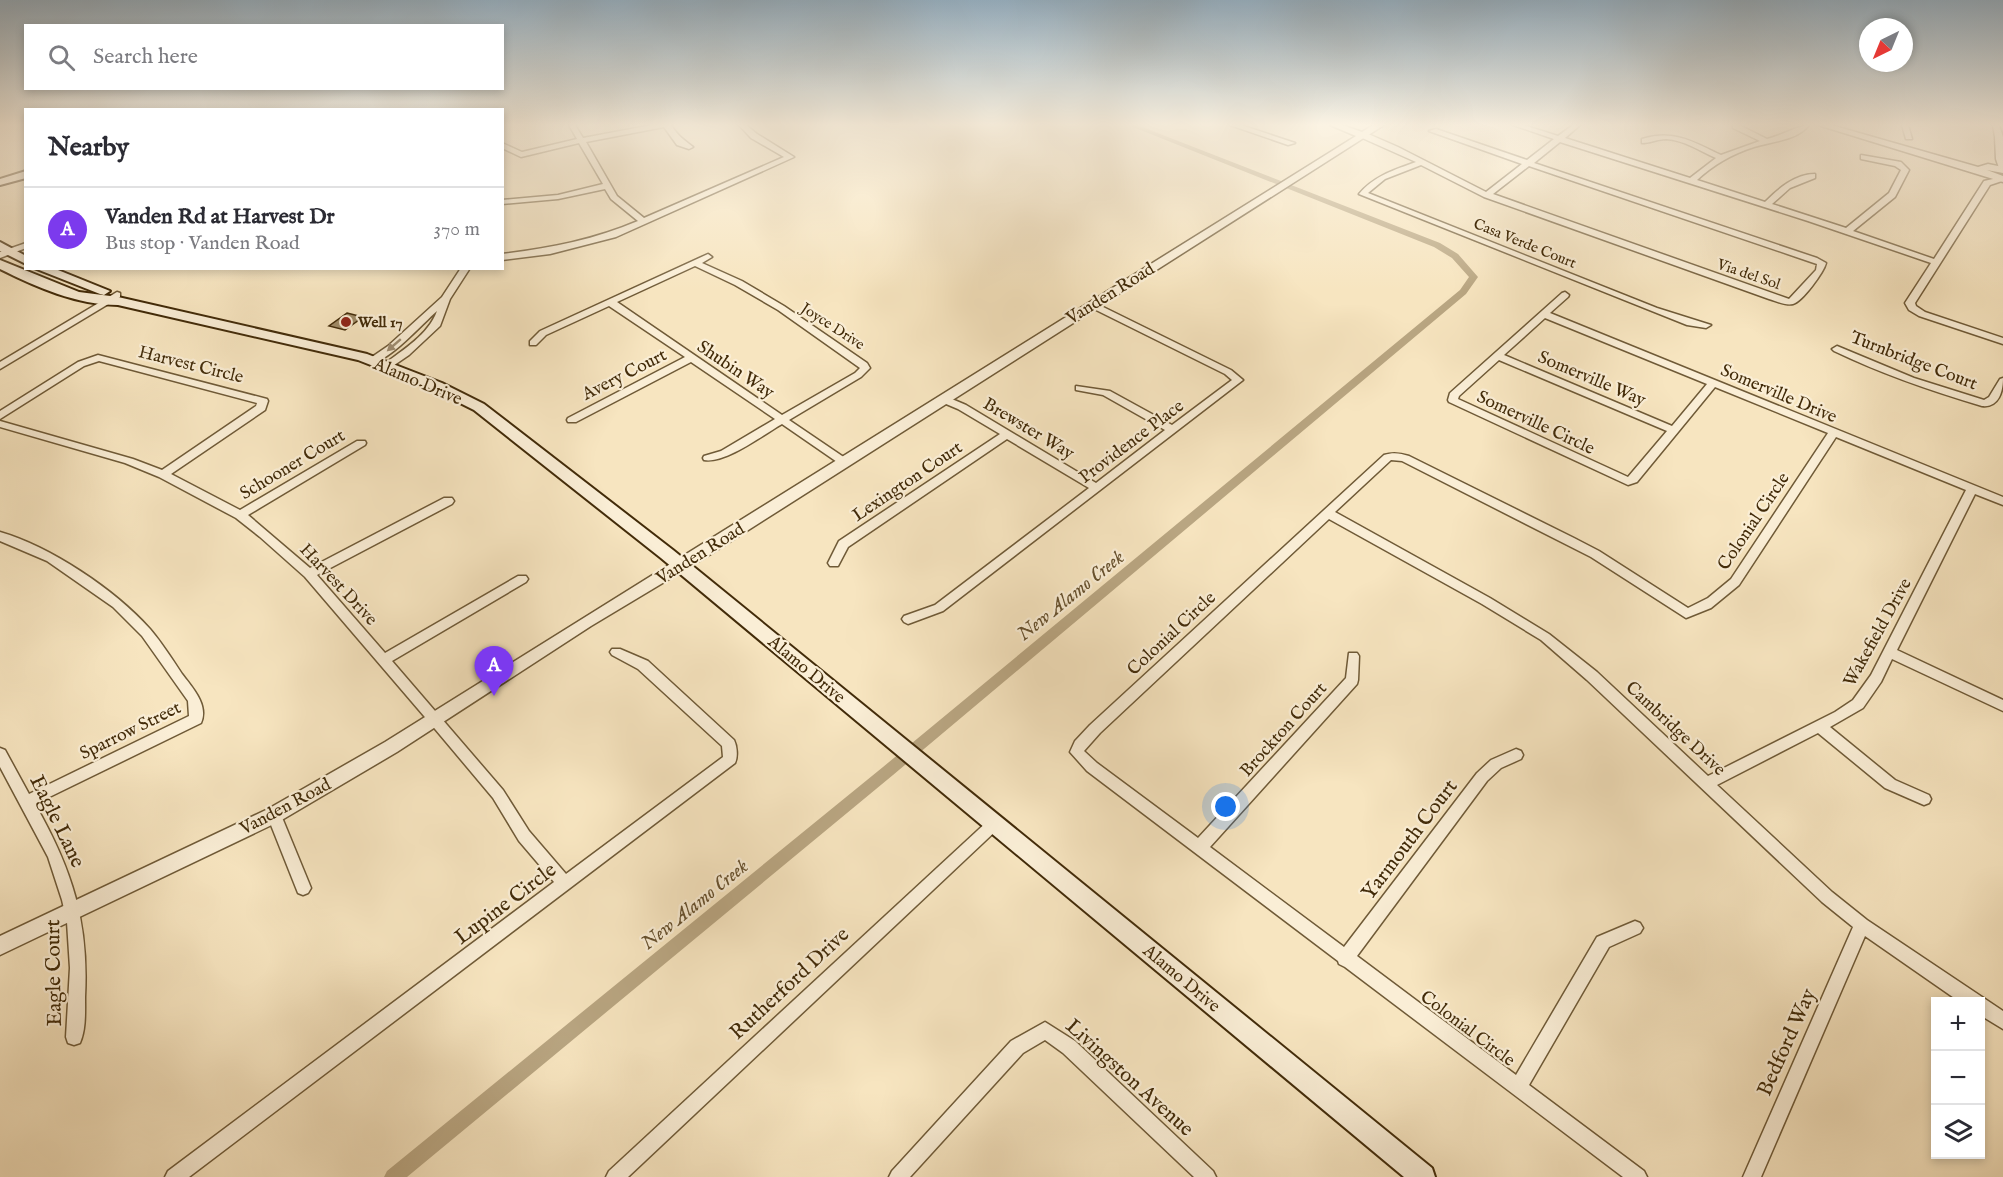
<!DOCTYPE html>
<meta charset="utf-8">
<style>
body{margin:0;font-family:"IM FELL English",serif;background:#f2f2f3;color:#2b2b33}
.controls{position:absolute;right:18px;bottom:18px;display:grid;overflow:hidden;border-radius:0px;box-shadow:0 3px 9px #0003}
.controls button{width:54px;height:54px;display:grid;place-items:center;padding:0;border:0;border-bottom:2px solid #e1e1e2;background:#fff;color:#2b2b33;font:30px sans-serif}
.compass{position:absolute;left:1859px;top:18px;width:54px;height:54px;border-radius:50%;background:#fff;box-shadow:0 3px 9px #0003;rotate:223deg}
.you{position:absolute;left:1226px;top:807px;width:21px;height:21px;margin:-15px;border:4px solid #fff;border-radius:50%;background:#1a73e8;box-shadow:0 0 0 9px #1a73e833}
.badge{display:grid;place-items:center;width:39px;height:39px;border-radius:50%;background:#7c3aed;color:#fff;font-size:20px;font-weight:700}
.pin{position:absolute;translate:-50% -50px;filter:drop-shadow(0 2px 3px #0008)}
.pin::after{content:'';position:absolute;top:32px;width:21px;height:18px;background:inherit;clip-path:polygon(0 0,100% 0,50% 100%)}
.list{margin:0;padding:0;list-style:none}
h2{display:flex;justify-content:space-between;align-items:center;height:78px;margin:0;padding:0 24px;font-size:26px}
h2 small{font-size:20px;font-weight:400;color:#7c7c81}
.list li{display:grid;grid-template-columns:39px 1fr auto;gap:18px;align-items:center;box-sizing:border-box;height:84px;padding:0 24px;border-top:2px solid #e1e1e2}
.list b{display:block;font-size:22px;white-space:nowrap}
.list p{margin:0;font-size:20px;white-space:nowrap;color:#7c7c81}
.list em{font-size:20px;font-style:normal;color:#7c7c81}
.icon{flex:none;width:33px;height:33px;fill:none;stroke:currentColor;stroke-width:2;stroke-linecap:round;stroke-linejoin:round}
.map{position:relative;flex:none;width:2003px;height:1177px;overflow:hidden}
.search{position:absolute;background:#fff;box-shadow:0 3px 9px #0003;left:24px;top:24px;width:480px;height:66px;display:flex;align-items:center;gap:15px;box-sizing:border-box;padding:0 21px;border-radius:0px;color:#7c7c81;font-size:22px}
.panel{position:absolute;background:#fff;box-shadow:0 3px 9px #0003;left:24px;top:108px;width:480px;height:162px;border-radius:0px}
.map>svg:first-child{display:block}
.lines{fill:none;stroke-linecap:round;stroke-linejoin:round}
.canal{fill:#b9a682;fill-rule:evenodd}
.building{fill:#a08c68;stroke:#422b09;stroke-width:1.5}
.minor-casing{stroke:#6f5a37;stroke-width:3}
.tertiary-casing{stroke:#6f5a37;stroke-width:3}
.secondary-casing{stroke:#422b09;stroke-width:4}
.minor{fill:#faeed6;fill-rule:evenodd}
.tertiary{fill:#faeed6;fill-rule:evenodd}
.secondary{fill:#faeed6;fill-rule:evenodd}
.oneway{fill:#9e8c70}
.poi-dot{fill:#8f2418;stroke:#faeed6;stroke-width:2}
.labels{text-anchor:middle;stroke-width:4.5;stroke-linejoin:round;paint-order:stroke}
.far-street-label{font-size:15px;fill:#422b09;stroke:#faeed6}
.far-poi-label{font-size:15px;font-weight:bold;fill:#422b09;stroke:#faeed6;text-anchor:start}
.street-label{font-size:18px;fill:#422b09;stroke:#faeed6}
.water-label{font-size:20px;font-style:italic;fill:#66502d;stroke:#faeed6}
.near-street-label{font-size:21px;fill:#422b09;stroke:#faeed6}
</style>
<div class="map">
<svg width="2003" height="1177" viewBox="0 0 2003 1177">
<rect width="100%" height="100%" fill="#f7e5c0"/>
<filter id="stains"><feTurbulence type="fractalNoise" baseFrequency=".00333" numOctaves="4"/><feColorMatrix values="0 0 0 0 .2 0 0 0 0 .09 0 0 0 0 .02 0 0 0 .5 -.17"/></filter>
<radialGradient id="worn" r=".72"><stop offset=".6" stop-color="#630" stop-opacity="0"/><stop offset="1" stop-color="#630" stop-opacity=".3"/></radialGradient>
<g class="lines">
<path class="canal" d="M 1128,125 L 1137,125 L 1440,243 L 1458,254 L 1478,277 L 1466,294 L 893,775 L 407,1177 L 384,1177 L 387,1171 L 883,767 L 1460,290 L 1469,277 L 1452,258 L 1434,247 Z"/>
</g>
<path class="building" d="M 347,313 L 363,317 L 345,330 L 329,326 Z"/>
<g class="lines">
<defs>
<g id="minor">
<path d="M 569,125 L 575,125 L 583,138 L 652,125 L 671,125 C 678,136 683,139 693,147 L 689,149 L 677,145 L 664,127 L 586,142 L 617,196 L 644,218 L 784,157 L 751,138 L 739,125 L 746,125 L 757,134 L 794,157 L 616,237 L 550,254 L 502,260 L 502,254 C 549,248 594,240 638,221 L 611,199 L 605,189 L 558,199 L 502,204 L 502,200 L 558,195 L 603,184 L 579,143 L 521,157 L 502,148 L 502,143 L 522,152 L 577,139 Z"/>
<path d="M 1230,125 L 1241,125 L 1295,143 L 1288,145 Z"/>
<path d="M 1513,125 L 1523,125 L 1558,136 L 1573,125 L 1580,125 L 1565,138 L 1690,178 L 1716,158 C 1700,151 1684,140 1666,139 C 1658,139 1650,143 1642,143 L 1642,139 C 1674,129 1693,142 1721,155 L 1760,141 L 1733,128 L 1733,125 L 1739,125 L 1767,139 C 1780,136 1800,125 1809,125 C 1796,141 1773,141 1754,147 C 1732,154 1713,165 1697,180 L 1765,202 C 1778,189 1795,174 1815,174 L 1815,178 L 1790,188 L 1772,204 L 1846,228 L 1889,193 L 1901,170 L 1895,166 L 1861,159 L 1861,155 L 1901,162 L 1909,170 L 1895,197 L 1853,231 L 1934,259 L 1984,181 L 2002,177 L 2002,181 L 1990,185 L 1915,303 L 1916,306 L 1925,312 L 2003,338 L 2003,344 L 1919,316 L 1909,310 L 1905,303 L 1931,263 L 1808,221 L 1560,142 L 1534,163 L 1817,258 L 1826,263 C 1824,272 1802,302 1793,304 C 1786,306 1776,301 1769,299 L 1484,197 L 1421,165 L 1385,179 L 1368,193 L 1657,308 L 1711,325 L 1706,328 L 1687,325 L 1359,194 C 1374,176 1394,170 1416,162 L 1360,137 L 1360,133 L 1366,133 L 1398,147 L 1486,192 L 1522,164 L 1429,131 L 1436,129 L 1527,160 L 1554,139 ZM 1529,166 L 1811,262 L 1817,264 L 1816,270 L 1789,299 L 1493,194 Z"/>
<path d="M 1902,125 L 1908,125 L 1912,139 L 1906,139 Z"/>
<path d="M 1993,125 L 1999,125 L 2003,137 L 2003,171 L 2000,171 L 1996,159 L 1995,137 Z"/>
<path d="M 26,243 L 26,248 L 0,258 L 0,252 Z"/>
<path d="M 708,254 L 712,257 L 702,263 L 742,281 L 784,306 L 867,363 L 870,368 L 861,377 L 789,420 L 848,460 L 849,462 L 848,464 L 840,464 L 782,424 C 763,435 725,464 704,460 L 703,458 L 704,456 L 721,451 L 775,419 L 691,362 L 576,422 L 568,422 L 567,420 L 568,418 L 685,357 L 609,306 L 546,335 L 536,345 L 530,345 L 530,341 L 540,331 ZM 695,266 L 735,285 L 778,310 L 860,368 L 855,373 L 782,415 L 617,302 Z"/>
<path d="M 461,268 L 470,268 L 450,299 L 440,326 L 409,355 L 390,368 L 384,368 L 384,364 C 403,350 429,334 437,311 C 423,323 386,365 369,363 L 369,359 L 388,346 L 442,297 Z"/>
<path d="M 117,292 L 120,293 L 120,297 L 0,369 L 0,362 Z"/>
<path d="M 1565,292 L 1569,295 L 1568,297 L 1550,313 L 2003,497 L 2003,505 L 1975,494 L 1897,650 L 2003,700 L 2003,711 L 1892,659 L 1881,682 L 1863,708 L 1830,727 L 1895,780 L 1929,795 L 1931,799 L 1929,803 L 1924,805 L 1885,788 L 1818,733 L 1717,785 L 1832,892 L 1867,920 L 2003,1011 L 2003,1029 L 1980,1015 L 1980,1002 L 1960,1002 L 1865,936 L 1761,1177 L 1743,1177 L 1853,927 L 1822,902 L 1587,680 L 1541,640 L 1482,604 L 1329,519 L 1100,733 L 1084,751 L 1097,763 L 1198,838 L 1346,678 L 1349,653 L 1357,653 L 1359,656 L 1358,680 L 1357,684 L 1210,847 L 1344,947 L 1477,773 L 1491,760 L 1516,749 L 1521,751 L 1523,755 L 1521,759 L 1501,768 L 1487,781 L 1357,956 L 1516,1075 L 1597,937 L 1635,921 L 1640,923 L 1643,928 L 1640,933 L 1609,947 L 1529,1085 L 1644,1171 L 1647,1177 L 1623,1177 L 1345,967 L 1339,964 L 1338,961 L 1087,771 L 1070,752 L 1075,741 L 1090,725 L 1384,455 C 1393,452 1400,453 1409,456 L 1574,538 L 1599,551 L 1688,608 L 1708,598 L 1731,579 L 1828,433 L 1715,387 L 1637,482 L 1628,485 L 1449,402 L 1448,400 L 1450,393 L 1562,293 ZM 1545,318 L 1707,384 L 1672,426 L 1504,355 ZM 1499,360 L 1667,431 L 1628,477 L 1458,399 L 1459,396 ZM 1836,437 L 1966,490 L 1871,675 L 1853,700 L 1835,712 L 1708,776 L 1597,672 L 1549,634 L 1490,598 L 1335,512 L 1391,460 L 1402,461 L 1591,557 L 1686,618 L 1711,608 L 1739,585 Z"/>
<path d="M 1093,302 L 1231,370 L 1243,380 L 943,611 L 908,624 L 904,622 L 902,619 L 904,616 L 935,605 L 1089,488 L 1007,439 L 848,547 L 838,566 L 830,566 L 828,563 L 839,541 L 1000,434 L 958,409 L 939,401 L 939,397 L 947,397 L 966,405 L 1096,483 L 1165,430 L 1103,395 L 1076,390 L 1076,386 L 1110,391 L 1172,425 L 1232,380 L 1225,374 L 1090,307 L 1090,303 Z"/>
<path d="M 1837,346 L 1914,378 L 1984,400 L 1989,397 L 2000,379 L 2003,378 C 2003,391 1999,408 1982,406 C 1931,391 1882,374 1834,351 L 1832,349 Z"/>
<path d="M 98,355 L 267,399 L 268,401 L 265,410 L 171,474 L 240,510 L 357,441 L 365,441 L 366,443 L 365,445 L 248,515 L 310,568 L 444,498 L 452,498 L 454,501 L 452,504 L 317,575 L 385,653 L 518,576 L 526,576 L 528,579 L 526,582 L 392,661 L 503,790 L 529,831 L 566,874 L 723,757 L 722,746 L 638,669 L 612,655 L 610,652 L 612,649 L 620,649 L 648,661 L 734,740 C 737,746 738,757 735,763 L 189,1177 L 165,1177 L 168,1171 L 554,882 L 519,841 L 493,798 L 430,723 L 305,577 L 260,537 L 236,518 L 159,477 L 125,463 L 0,427 L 0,421 L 133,459 L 162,470 L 256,406 L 257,403 L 99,361 L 84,366 L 0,419 L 0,411 L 78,362 Z"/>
<path d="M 0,532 C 51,547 114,589 150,629 C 162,643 172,659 182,674 C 192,687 209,705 201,723 L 35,804 C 72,869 89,922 85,997 C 85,1012 86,1029 80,1043 L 74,1045 L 68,1043 L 66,1037 L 70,968 L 67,922 L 62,900 L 48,857 L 0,767 L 0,748 L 5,750 L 29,794 L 189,716 L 188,701 L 142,636 L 113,607 L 47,561 L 0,541 Z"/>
<path d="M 274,809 L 279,811 L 281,815 L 311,888 L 308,893 L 303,895 L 298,893 L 267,815 L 269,811 Z"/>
<path d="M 995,817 L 1000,819 L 1002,823 L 1000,827 L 628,1177 L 606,1177 L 609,1171 L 990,819 Z"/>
<path d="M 1045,1022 L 1075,1041 L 1213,1171 L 1216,1177 L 1194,1177 L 1063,1053 L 1045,1040 L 1023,1053 L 910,1177 L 889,1177 L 892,1171 L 1011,1041 Z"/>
</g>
<g id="tertiary">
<path d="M 1330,125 L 1342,125 L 1362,132 L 1373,125 L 1384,125 L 706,557 L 591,626 L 397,752 L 280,821 L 0,955 L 0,936 L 268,809 L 385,742 L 1356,136 Z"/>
<path d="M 1818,125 L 1831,125 L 1978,167 L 1988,164 L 2003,167 L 2003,173 L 1987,170 L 2003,176 L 2003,182 Z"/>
</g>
<g id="secondary">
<path d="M 26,171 L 26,178 L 0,185 L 0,179 Z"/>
<path d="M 0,242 L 26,256 L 26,264 L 0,251 Z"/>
<path d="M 0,260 L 79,292 L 118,297 L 367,354 L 442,383 L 484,404 L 673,550 L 1432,1168 L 1435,1177 L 1404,1177 L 661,558 L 474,410 L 432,389 L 358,360 L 118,305 C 77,305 36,287 0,269 Z"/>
<path d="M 34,268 L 53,268 L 110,291 L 104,295 L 100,294 Z"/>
</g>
</defs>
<use href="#minor" class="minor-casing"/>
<use href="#tertiary" class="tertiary-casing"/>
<use href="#secondary" class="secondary-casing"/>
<use href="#minor" class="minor"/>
<use href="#tertiary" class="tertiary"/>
<use href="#secondary" class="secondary"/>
</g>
<defs><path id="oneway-solid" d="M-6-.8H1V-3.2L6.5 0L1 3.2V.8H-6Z" transform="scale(1.5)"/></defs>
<use class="oneway" href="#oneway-solid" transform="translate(394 345) rotate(139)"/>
<linearGradient id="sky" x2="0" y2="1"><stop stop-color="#95aebf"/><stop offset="0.43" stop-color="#fbf3e3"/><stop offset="1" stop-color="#fbf3e3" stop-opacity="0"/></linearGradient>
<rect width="2003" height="290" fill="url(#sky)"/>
<circle class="poi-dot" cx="346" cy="322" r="6"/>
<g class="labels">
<g class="far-street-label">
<text transform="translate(1525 243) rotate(22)" y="5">Casa Verde Court</text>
<text transform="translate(1749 274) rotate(19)" y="5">Via del Sol</text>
<text transform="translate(833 326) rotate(33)" y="5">Joyce Drive</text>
</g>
<g class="far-poi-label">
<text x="358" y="327">Well 17</text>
</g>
<g class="street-label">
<text transform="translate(1110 293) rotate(-32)" y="6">Vanden Road</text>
<text transform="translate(1914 360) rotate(21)" y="6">Turnbridge Court</text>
<text transform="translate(191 364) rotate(14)" y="6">Harvest Circle</text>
<text transform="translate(736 369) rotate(34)" y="6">Shubin Way</text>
<text transform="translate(624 374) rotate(-27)" y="6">Avery Court</text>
<text transform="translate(1592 378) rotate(23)" y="6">Somerville Way</text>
<text transform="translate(418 381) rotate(23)" y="6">Alamo Drive</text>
<text transform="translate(1779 393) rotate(23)" y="6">Somerville Drive</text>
<text transform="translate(1536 422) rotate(25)" y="6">Somerville Circle</text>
<text transform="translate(1029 428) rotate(31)" y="6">Brewster Way</text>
<text transform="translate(1131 441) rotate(-37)" y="6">Providence Place</text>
<text transform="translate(292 464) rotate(-31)" y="6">Schooner Court</text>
<text transform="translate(907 481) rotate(-34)" y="6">Lexington Court</text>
<text transform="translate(1753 521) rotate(-56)" y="6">Colonial Circle</text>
<text transform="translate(700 553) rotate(-32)" y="6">Vanden Road</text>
<text transform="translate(339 584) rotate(47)" y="6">Harvest Drive</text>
<text transform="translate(1877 632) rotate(-61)" y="6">Wakefield Drive</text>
<text transform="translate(1171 633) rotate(-43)" y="6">Colonial Circle</text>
<text transform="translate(807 669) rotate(40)" y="6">Alamo Drive</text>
<text transform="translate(1676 728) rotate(43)" y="6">Cambridge Drive</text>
<text transform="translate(1283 729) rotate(-48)" y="6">Brockton Court</text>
<text transform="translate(130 730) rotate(-26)" y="6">Sparrow Street</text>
<text transform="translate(285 806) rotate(-28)" y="6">Vanden Road</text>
<text transform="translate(1182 978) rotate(40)" y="6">Alamo Drive</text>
<text transform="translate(1468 1028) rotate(37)" y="6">Colonial Circle</text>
</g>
<g class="water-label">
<text transform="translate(1070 595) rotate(-39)" y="7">New Alamo Creek</text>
<text transform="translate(694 904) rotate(-39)" y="7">New Alamo Creek</text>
</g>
<g class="near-street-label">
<text transform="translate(58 821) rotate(64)" y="7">Eagle Lane</text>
<text transform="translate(1409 839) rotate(-53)" y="7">Yarmouth Court</text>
<text transform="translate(505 903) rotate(-37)" y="7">Lupine Circle</text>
<text transform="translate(53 973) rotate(-91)" y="7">Eagle Court</text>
<text transform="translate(789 983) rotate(-43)" y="7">Rutherford Drive</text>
<text transform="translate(1786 1042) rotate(-66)" y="7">Bedford Way</text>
<text transform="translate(1130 1077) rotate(42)" y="7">Livingston Avenue</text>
</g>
</g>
<rect width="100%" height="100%" filter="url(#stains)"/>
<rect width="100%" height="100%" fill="url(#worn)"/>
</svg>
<div class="controls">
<button>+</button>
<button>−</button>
<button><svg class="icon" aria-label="layers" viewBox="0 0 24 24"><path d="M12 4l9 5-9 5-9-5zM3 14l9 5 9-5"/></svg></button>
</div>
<svg class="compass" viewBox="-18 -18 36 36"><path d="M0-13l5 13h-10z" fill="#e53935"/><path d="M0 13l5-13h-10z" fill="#7c7c81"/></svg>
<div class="you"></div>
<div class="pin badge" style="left:494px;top:696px">A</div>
<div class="search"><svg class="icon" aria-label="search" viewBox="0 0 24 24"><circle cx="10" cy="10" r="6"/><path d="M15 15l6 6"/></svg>Search here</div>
<section class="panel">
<h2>Nearby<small></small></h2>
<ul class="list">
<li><span class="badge">A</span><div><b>Vanden Rd at Harvest Dr</b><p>Bus stop · Vanden Road</p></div><em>370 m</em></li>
</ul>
</section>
</div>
